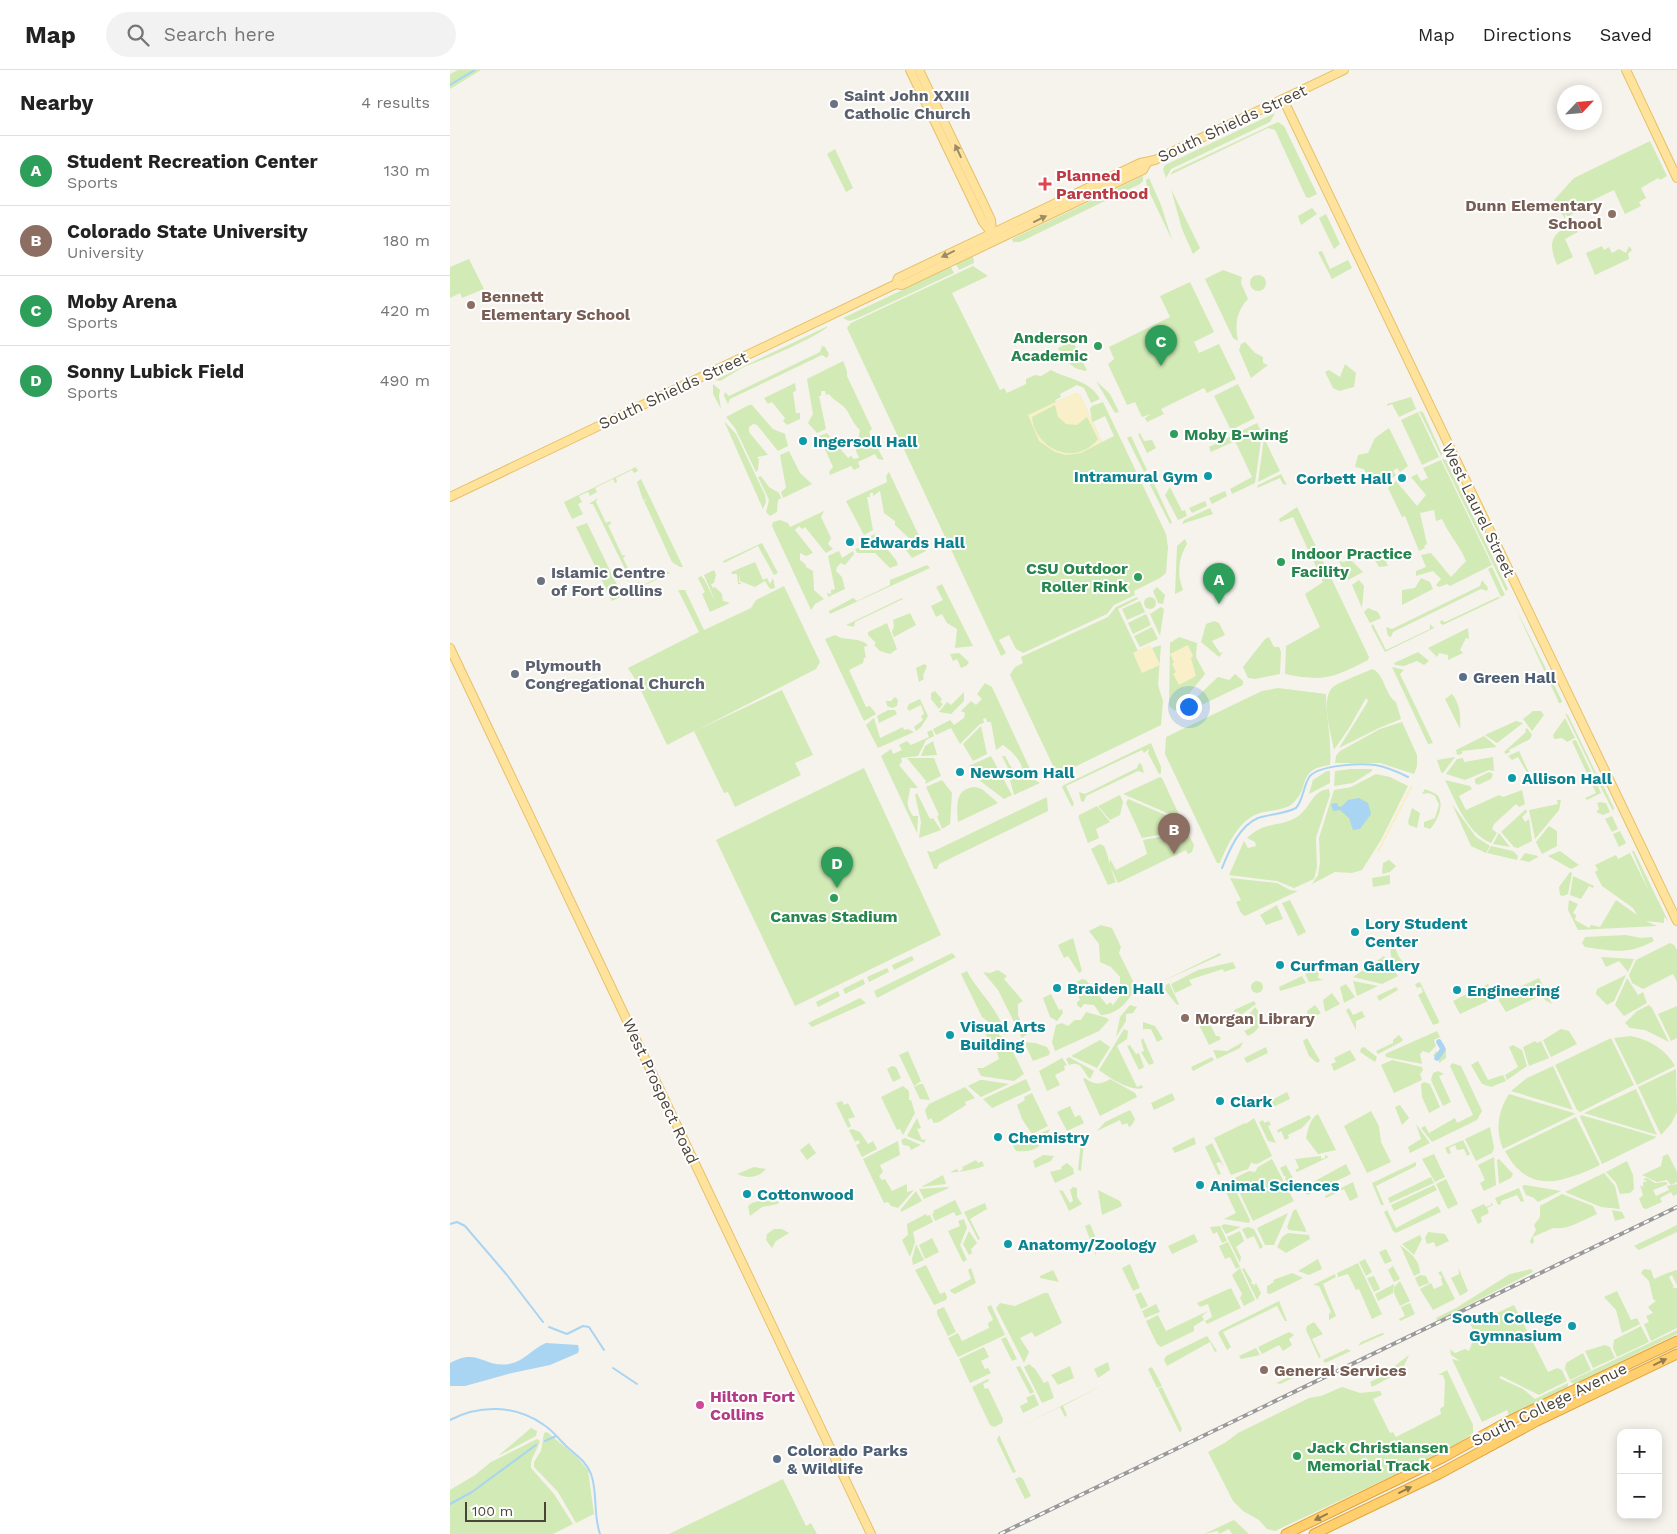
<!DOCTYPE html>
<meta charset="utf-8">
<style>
body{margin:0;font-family:"Work Sans",sans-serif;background:#f2f2f2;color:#222}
.controls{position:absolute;right:15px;bottom:15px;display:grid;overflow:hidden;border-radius:10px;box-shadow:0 2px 12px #0003}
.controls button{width:45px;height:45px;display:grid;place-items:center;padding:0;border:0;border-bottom:1px solid #e0e0e0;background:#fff;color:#222;font:25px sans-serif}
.compass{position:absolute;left:1107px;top:15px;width:45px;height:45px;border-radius:50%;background:#fff;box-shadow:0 2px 12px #0003;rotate:64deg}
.scale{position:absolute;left:15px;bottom:12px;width:81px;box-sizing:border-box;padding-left:5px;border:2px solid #4b4439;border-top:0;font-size:14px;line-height:18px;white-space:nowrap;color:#4b4439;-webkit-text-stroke:4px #fff;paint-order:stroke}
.you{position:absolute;left:738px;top:636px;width:18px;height:18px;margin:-12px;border:4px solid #fff;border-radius:50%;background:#1a73e8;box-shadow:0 0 0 8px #1a73e833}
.badge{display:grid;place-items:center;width:32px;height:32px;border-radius:50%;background:#7c3aed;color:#fff;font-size:16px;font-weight:700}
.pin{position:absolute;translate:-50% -41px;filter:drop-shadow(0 1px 2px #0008)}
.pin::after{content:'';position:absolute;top:26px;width:18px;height:15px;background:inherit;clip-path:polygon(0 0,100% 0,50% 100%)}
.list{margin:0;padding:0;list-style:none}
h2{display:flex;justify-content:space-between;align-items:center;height:65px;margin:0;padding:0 20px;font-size:21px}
h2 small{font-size:16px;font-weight:400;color:#767676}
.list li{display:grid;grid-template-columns:32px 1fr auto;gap:15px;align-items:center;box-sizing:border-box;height:70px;padding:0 20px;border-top:1px solid #e0e0e0}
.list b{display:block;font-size:19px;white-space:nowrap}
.list p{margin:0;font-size:16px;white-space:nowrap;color:#767676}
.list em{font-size:16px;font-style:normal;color:#767676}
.icon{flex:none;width:28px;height:28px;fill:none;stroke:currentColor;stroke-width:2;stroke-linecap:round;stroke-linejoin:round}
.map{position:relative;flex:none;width:1227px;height:1464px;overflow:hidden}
header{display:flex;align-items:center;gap:30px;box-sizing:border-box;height:70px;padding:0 25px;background:#fff;border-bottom:1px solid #e0e0e0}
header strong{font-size:24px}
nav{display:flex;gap:28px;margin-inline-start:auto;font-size:18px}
.search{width:350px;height:45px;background:#f2f2f2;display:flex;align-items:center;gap:12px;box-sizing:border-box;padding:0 18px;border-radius:28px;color:#767676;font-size:19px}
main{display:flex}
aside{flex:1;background:#fff}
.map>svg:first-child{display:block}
.green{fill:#d2eab5;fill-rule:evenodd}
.sand{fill:#f9efc9;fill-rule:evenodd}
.water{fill:#a9d4f2}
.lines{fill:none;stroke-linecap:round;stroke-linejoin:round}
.stream{stroke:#a9d4f2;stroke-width:2}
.canal{stroke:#a9d4f2;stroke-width:5.5}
.major-casing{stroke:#e6c16a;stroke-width:10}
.highway-casing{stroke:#e0a43c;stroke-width:11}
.major{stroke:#ffe39c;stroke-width:8}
.highway{stroke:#ffcf6e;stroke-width:9}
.rail-casing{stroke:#9a9a9a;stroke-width:4}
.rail{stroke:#fff;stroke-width:2;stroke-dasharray:5.5;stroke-linecap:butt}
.oneway{fill:#9c8c66}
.oneway2{fill:#937c4e}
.worship-dot{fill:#6b7280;stroke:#fff;stroke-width:2}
.health-dot{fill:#e0444e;stroke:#fff;stroke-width:2}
.education-dot{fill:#8d6e63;stroke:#fff;stroke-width:2}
.leisure-dot{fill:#2e9e5b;stroke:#fff;stroke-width:2}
.culture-dot{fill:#0f9aa8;stroke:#fff;stroke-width:2}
.service-dot{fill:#5c6f8a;stroke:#fff;stroke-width:2}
.hotel-dot{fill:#d1479c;stroke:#fff;stroke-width:2}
.labels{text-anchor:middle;stroke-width:4;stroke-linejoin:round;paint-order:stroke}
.worship-label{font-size:16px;font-weight:bold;fill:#5b616d;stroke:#fff;text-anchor:start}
.street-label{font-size:16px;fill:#4b4439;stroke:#fff}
.health-label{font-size:16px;font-weight:bold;fill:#be3a42;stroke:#fff;text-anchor:start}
.education-label{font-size:16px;font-weight:bold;fill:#785e54;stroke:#fff;text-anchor:start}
.leisure-label{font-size:16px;font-weight:bold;fill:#27864d;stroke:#fff;text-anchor:start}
.culture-label{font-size:16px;font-weight:bold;fill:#0d838f;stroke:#fff;text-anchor:start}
.service-label{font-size:16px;font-weight:bold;fill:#4e5e75;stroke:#fff;text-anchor:start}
.hotel-label{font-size:16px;font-weight:bold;fill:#b23c85;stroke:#fff;text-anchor:start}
</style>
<header>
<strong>Map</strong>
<div class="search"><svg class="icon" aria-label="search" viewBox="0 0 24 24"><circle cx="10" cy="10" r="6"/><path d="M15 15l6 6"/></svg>Search here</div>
<nav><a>Map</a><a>Directions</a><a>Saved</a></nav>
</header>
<main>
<aside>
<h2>Nearby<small>4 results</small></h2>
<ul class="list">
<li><span class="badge" style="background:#2e9e5b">A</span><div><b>Student Recreation Center</b><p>Sports</p></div><em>130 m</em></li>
<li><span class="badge" style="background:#8d6e63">B</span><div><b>Colorado State University</b><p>University</p></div><em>180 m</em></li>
<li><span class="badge" style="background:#2e9e5b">C</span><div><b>Moby Arena</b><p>Sports</p></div><em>420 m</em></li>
<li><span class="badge" style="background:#2e9e5b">D</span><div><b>Sonny Lubick Field</b><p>Sports</p></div><em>490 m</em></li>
</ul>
</aside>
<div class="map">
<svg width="1227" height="1464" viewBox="0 0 1227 1464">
<rect width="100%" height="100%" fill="#f6f3ec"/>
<g class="green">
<path d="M 8,0 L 31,0 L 0,19 L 0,4 Z"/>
<path d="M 825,43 L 820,52 L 721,99 L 716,108 L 713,99 L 715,95 Z"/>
<path d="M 828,52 L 834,56 L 867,124 L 859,128 L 856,127 L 825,60 L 818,58 L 720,105 L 723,101 Z"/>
<path d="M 1200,71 L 1217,106 L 1210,110 L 1208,108 L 1191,118 L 1196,128 L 1189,132 L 1191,136 L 1175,144 L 1164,120 L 1141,131 L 1118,147 L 1115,144 L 1115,149 L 1104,130 L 1124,108 Z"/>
<path d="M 385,79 L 403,118 L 396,122 L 377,84 Z"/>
<path d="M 693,106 L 693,111 L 690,114 L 570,172 L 563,172 L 562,169 Z"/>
<path d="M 699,108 L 711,135 L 722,170 L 697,117 L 696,110 Z"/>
<path d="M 721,119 L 750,178 L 743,184 L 732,159 Z"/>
<path d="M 862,138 L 867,144 L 851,155 L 848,146 Z"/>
<path d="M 876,144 L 890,174 L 884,179 L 869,148 Z"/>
<path d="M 1124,153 L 1128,162 L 1115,169 L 1123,187 L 1107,195 C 1097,170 1102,164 1124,153 Z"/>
<path d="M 1152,176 L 1154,180 L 1159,177 L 1162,183 L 1169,179 L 1176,183 L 1179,176 L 1182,180 L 1178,184 L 1179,189 L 1145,205 L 1136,183 Z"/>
<path d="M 872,181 L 880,199 L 898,190 L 902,198 L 882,209 L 868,182 Z"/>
<path d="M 523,186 L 524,193 L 509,200 L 506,194 Z"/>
<path d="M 19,189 L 34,219 L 12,228 L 10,223 L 0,228 L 0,197 Z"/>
<path d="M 523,196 L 538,206 L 502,223 L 550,320 L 554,318 L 557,323 L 576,314 L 576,309 L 585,305 L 591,306 L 601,300 C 617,309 640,310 650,329 L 641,333 L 634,318 L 627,315 L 610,324 L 611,327 L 605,330 L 606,332 L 625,323 L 630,325 L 642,351 L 640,339 L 642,336 L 653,332 L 716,464 L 718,477 L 716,503 L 710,508 L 684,521 L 685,525 L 664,535 L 657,544 L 573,583 L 566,579 L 559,565 L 549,570 L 556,583 L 551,586 L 397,258 L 401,253 ZM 655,346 L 664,366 L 652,372 L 643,352 Z"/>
<path d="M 501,197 L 504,203 L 406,249 L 399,251 L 393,248 Z"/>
<path d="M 773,200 L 792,207 L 791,213 L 798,229 C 786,242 785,254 788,271 L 783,268 L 755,209 Z"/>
<circle cx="808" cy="213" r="8"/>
<path d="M 740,212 L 764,262 L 744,272 L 749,283 L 769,274 L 786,309 L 757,323 L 754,318 L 715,337 L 711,339 L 714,344 L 697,352 L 695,348 L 701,344 L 692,347 L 685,332 L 677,335 L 658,294 L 664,289 L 659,277 L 720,247 L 710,226 Z"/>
<path d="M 378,256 C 374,264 309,292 296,296 C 287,300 278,307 270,311 L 265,310 Z"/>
<path d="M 623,271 L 627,281 L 613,288 L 608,278 Z"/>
<path d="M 795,272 L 805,283 L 813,287 L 813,293 L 818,295 L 801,308 L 789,280 L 791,274 Z"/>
<path d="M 372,276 L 375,277 L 379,284 L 377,288 L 372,285 L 280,329 L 278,334 L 274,326 L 275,322 L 279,326 L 370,282 Z"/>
<path d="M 628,283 L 637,300 L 635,301 L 625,298 L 615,290 Z"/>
<path d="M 393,291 L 397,301 L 397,306 L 422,359 L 419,362 L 434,390 L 428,389 L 425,384 L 408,392 L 410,397 L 404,400 L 401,396 L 380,405 L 379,402 L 383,397 L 369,366 L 377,363 L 398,388 L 401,386 L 404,389 L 409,388 L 406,381 L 410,360 C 402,353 401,345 395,338 C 391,333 384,331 379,324 L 376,325 L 375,321 L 371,321 L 371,326 L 369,326 L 376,359 L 367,363 L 358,353 L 363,344 L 357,309 Z"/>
<path d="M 895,294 L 906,303 L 904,317 L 889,321 L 883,318 L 875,302 L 879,300 L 890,307 Z"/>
<path d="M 646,311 L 660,324 L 669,342 L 665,343 Z"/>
<path d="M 345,313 L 346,321 L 343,322 L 346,343 L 350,343 L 350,349 L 337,355 L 333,351 L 335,348 L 322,332 L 318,334 L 314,328 Z"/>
<path d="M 263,314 L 270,320 L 269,326 L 271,339 L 263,324 Z"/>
<path d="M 788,314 L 805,348 L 781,360 L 764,326 Z"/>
<path d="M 961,327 L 966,339 L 949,347 L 942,334 L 937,336 L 937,334 Z"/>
<path d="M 299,335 L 302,335 L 323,359 L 335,364 L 338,376 L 328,381 L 307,355 L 303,354 L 299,357 L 299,362 L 318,385 L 307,387 L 309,389 L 308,400 L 306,402 L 285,358 L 276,347 Z"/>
<path d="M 969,341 L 973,342 L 992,384 L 991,386 Z"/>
<path d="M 968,342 L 989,387 L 972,395 L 951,350 Z"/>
<path d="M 274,351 L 286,364 L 315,425 L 316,432 L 313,439 Z"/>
<path d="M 807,353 L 812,363 L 805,413 L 782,424 L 780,419 L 802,407 L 785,371 L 761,382 L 759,377 Z"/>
<path d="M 939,358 L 958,396 L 950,402 L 947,398 L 943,401 L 946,405 L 936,414 L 932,406 L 929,407 L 917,405 L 914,399 L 905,397 L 908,385 L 918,383 L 925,368 Z"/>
<path d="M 690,363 L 694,371 L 702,370 L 706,378 L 697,383 L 688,364 Z"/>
<path d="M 681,366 L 697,400 L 694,402 L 677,368 Z"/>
<path d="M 814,368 L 830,401 L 808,412 Z"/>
<path d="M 339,381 L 350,403 L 362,414 L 333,428 L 331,422 L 336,418 L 330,385 Z"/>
<path d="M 992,389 L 996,390 L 1058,519 L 1056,521 Z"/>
<path d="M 991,390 L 1042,495 L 1000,516 L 997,514 L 989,517 L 986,515 L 991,509 L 983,501 L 966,506 L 966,501 L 976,497 L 971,485 L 981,483 L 1001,507 L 1016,491 C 1009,474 999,465 992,449 L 986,451 L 984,440 L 970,443 L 977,474 L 974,476 L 975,478 L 969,481 L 955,446 L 952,447 L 938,418 L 946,411 L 967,436 L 976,425 L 961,407 L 967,404 L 971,411 L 978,408 L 973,398 Z"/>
<path d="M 186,397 L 188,401 L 184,403 L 182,400 L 166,408 L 167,412 L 165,413 L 163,409 L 145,418 L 147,422 L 140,426 L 138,422 L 129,426 L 132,432 L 128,434 L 133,444 L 122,449 L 114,432 Z"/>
<path d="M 439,402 L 476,481 L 462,488 L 452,475 L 459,468 L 445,455 L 445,451 L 434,443 L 430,421 L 423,426 L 423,423 L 420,423 L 420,427 L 417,427 L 423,460 L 414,465 L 396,431 L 437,412 L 436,406 Z"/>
<path d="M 831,404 L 837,415 L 833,414 L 830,408 L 807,418 L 808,415 Z"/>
<path d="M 700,405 L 722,453 L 720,454 L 696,407 Z"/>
<path d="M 311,406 L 319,417 L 329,423 L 331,428 L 328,430 L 327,442 L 320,446 L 316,442 L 319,430 L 308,407 Z"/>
<path d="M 191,409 L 233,497 L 230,497 L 222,492 L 194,431 L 197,429 L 193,430 L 187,412 Z"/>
<path d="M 720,417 L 732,441 L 735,440 L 737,446 L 728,450 L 715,425 Z"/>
<path d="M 775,421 L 777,426 L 762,434 L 759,428 Z"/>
<path d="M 148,428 L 146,432 L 156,453 L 160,451 L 161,454 L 158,455 L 172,485 L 176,486 L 173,488 L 182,506 L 185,505 L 186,507 L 177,511 L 176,509 L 179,507 L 143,434 L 139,434 Z"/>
<path d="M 755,431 L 757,436 L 742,443 L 739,438 Z"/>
<path d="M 847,437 L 919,587 L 918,590 C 883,608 874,612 835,604 L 836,576 L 870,557 L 855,524 L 873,512 L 843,447 L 830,452 L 829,449 Z"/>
<path d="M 760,438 L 763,444 L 732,454 L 734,450 Z"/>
<path d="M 374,441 L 371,447 L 381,468 L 378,474 L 383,479 L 376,483 L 355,457 L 352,459 L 349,456 L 345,460 L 363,483 L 356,486 L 350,483 L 350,490 L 356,495 L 356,497 L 363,501 L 364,520 L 374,529 L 365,534 L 361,540 L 322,456 L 323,452 L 330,450 L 338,453 L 340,457 Z"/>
<path d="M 137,453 L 170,521 L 189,512 L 191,516 L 215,504 L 214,500 L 220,503 L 162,531 L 126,457 Z"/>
<path d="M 425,464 L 446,490 L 448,495 L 440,498 L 425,483 L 407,483 L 405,479 L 416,476 L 414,469 Z"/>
<path d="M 735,469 L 737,474 C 728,489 727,504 733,520 L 725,524 L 727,476 Z"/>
<path d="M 312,473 L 328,503 L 324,505 L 308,476 L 274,493 L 273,491 Z"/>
<path d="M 389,481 L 392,488 L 403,481 L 404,484 L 395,495 L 391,493 L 387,497 L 386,501 L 392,507 L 395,519 L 378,527 L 377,523 L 381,524 L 381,520 L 385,519 L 378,486 Z"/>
<path d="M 925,484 L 927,486 L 932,483 L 938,496 L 929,497 L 922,485 Z"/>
<path d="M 900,489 L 913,502 L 898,510 L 889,491 L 894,492 Z"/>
<path d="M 305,492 L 313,510 L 317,508 L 320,514 L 323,508 L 325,518 L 320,519 L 315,511 L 305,517 L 290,511 L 290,503 L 289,512 L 292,514 L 288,514 L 287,504 L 282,504 L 281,502 Z"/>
<path d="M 477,495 L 480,498 L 380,544 L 379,541 L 403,528 L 407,531 L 440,515 L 440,510 Z"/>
<path d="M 1042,497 L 1055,525 L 1051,527 L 1038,499 Z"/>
<path d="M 264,500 L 266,505 L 264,513 L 261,514 L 263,518 L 265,517 L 272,524 L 273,531 L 280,533 L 260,542 L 252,524 L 255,522 L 248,508 L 251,506 L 254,509 L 266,533 L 254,505 Z"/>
<path d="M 971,508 L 980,512 L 983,519 L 952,535 L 952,520 L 965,518 Z"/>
<path d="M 909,510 L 914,516 L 912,538 L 902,515 Z"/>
<path d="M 1032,510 L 1038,518 L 1037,521 L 1031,519 L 943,562 L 941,567 L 938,566 L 936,557 L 942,559 L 1030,516 Z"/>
<path d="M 492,514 L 523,576 L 505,578 L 507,559 L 497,553 L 492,544 L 486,547 L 481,536 L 493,530 L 486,517 Z"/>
<path d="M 334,516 L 370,592 L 366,599 L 245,661 L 332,620 L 363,685 L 345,693 L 351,705 L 285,737 L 278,722 L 274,723 L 244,661 L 217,675 L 188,614 L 178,598 L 249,562 L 228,520 L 235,520 L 254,560 L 301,538 L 306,530 Z"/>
<path d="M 707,517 L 715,525 L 713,534 L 708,533 L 703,521 Z"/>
<circle cx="700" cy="533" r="6"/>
<path d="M 687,527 L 688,529 L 668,539 L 688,581 L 683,583 L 710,595 L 702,578 L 711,575 L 708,615 L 713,631 L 711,655 L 610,704 L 606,702 L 560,605 L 565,597 L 573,593 L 571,587 L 658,547 L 666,537 Z"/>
<path d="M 1048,527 L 1050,528 L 993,555 L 990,553 L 991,550 L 995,552 Z"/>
<path d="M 452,528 L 453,529 L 405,552 L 404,557 L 396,555 Z"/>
<path d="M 690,531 L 695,542 L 677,550 L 672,539 Z"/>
<path d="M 711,537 L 714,539 L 710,566 L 700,544 Z"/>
<path d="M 1065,537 L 1112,631 L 1111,633 L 1109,633 Z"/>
<path d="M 918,538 L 928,542 L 931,548 L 920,553 L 914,542 Z"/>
<path d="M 460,543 L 466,555 L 444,567 L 442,562 L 444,556 L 443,550 Z"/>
<path d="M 696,544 L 701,555 L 683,564 L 678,553 Z"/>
<path d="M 764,551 L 769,553 L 775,565 L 762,571 L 770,583 L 773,582 L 769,587 L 751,572 L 756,554 Z"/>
<path d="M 437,553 L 447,579 L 440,584 L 430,581 L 424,575 L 426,573 L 418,565 L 418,562 Z"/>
<path d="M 923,554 L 936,580 L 980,559 L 980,554 L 984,558 L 935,582 L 921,556 Z"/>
<path d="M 702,557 L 708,569 L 690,577 L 684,566 Z"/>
<path d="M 1018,558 L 1019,569 L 1016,568 L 1010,580 L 1013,583 L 998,590 L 998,585 L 989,583 L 987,587 L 978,578 Z"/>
<path d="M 385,565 C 396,572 407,566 418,575 L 414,577 L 416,588 L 414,588 L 413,593 L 399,600 L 416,637 L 420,636 L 426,644 L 414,651 L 375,569 Z"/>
<path d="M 729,567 L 747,573 L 746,587 L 755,604 L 725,641 L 719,636 L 720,573 Z"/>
<path d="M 819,567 L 824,577 L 829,577 L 831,582 L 830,604 L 805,609 L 798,608 L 793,597 L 815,569 Z"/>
<path d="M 968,582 L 979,591 L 974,595 L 967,591 L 954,596 L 945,595 L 944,593 Z"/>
<path d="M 509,583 L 519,592 L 516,596 L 511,598 L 507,589 L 503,591 L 500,584 Z"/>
<path d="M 474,594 L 477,596 L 473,606 L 474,609 L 469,612 L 466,598 Z"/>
<path d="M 942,597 L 954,600 L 950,604 L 983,673 L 978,674 Z"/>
<path d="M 922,599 C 934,603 935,625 946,632 L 951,649 L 929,658 L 889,678 L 917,633 L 918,630 L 916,628 L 899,658 L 884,680 C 881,663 870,628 883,617 C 889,612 914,603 922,599 Z"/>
<path d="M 785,604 L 793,611 L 793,615 L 731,645 L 730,643 L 768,607 L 779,610 Z"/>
<path d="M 535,613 L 542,617 L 585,710 L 590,713 L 564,725 L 560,710 L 563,708 L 552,686 L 555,686 L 561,697 L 571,706 L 573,702 C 572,691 562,681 553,675 L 546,680 L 541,652 L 537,652 L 536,648 L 533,649 L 534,653 L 530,654 L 510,674 L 501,658 L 486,665 L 483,659 L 500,650 L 504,655 L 514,648 L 515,643 L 511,641 L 521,631 L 526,635 L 532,629 L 527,624 Z"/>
<path d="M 828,618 L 876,624 C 876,647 882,672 880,695 C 846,699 861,717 843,733 C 836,740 823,740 814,742 C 791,746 778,773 770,793 L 767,793 L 715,684 L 716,667 L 812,621 Z"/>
<path d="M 485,621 L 492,629 L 490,632 L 493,634 L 489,639 L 481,629 L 481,623 Z"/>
<path d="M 514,622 L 514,631 L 501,644 L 489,642 L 497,632 L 501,635 Z"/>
<path d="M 1002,624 C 1010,634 1011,646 1010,659 L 995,629 Z"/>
<path d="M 445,627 L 448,630 L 447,636 L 442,638 L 437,636 L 436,631 L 441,631 Z"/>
<path d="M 470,629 L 478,646 L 471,657 L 466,661 L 464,657 L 473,650 L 471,646 L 474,644 L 471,635 L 459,641 L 457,638 L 459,634 Z"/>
<path d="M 438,640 L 445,640 L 447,644 L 429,653 L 427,646 Z"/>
<path d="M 1083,641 L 1091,641 L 1094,645 L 1082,661 L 1073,649 Z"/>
<path d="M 1115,643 L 1118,645 L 1146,703 L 1144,703 Z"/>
<path d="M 424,648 L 430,668 L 453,657 L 454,660 L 458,659 L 464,662 L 428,678 L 416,655 Z"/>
<path d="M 1115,648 L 1125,668 L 1117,672 L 1112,668 L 1104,669 L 1103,665 Z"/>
<path d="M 1066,651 L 1073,653 L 1047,673 L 1035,665 Z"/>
<path d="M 952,652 L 967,685 L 967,696 L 964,704 L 930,693 L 885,693 L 886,686 L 890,681 L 930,659 Z"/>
<path d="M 531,656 L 537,684 L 523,691 L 513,674 Z"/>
<path d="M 1077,658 L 1082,665 L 1080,669 L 1059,680 L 1060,682 L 1056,684 L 1054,682 L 1076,662 L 1075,660 Z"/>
<path d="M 482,660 L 484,666 L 476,670 L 468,686 L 451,688 L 452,692 L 449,695 L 468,718 L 460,718 C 459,731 454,733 463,746 L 468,746 L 467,763 L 431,686 L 441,679 L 443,684 L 452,680 L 449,675 L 457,671 L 461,675 L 479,667 L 477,662 Z"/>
<path d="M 1034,666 L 1047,677 L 1012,681 L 1012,684 L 1007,685 L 1006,680 Z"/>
<path d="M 1126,670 L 1151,723 L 1137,730 L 1135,728 L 1146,723 L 1122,671 Z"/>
<path d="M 483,671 L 487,685 L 471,686 L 475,676 Z"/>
<path d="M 701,673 L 711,697 L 711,703 L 709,704 L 698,683 L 699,679 L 694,683 L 692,680 L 616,716 L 624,734 L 622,737 L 612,717 L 614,715 Z"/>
<path d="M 1069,681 L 1080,705 L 1079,706 L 1068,687 L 1062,690 L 1058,686 Z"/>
<path d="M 541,686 L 562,725 L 554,729 L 529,710 L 524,700 L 522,701 L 519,696 Z"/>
<path d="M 1005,687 L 993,703 L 991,702 L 987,690 Z"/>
<path d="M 1043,687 L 1044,701 L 1039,700 L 1015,710 L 996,704 L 1007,689 L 1013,688 L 1014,692 Z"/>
<path d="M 457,688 L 484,688 L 491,706 L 475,714 L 476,711 Z"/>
<path d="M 689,693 L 692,695 L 694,703 L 688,701 L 636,726 L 634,732 L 631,731 L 629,722 L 635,724 L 687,698 Z"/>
<path d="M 414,698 L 491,865 L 345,936 L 266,770 Z"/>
<path d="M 901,699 L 922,699 L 922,701 L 903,713 L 884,716 L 885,701 Z"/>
<path d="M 877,701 L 880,701 L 880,713 L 859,724 L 863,710 Z"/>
<path d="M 1039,702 L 1043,704 L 1041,709 L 1028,715 L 1025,713 L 1025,709 Z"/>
<path d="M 1147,703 L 1164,738 L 1163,741 L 1144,704 Z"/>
<path d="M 926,704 L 940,707 L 958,716 L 931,770 L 912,800 L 902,803 L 885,802 L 862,814 L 868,805 L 870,792 L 869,768 L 884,720 L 901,717 Z"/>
<path d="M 710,707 L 712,708 L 731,749 L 673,724 Z"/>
<path d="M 492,710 L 502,723 L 500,754 L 492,759 L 487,746 L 489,745 L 476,717 Z"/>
<path d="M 995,710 L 1020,716 L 1022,719 L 1009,726 L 1016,740 L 1049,725 L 1053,727 L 1072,720 L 1075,734 L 1069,737 L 1066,734 L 1044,754 L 1042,759 L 1047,763 L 1041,773 C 1017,763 1006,732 995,710 Z"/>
<path d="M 525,717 L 532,719 L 548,733 L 508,752 C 507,736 504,719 525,717 Z"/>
<path d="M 879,719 L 880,725 L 866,768 L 867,797 L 864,809 L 844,818 L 827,811 L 779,805 L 794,771 L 798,778 L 806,776 L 805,772 L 797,768 C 816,750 829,758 847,747 C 860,739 862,720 879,719 Z"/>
<path d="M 975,719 C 979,721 986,723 988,726 C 995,736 986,753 980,759 L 974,757 L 974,752 L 985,748 L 989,735 L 985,726 L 979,723 L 972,724 Z"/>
<path d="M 467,723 L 480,749 L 483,748 L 491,760 L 469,768 L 471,752 L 465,725 Z"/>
<path d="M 670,725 L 673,732 L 670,745 L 660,750 L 648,736 Z"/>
<path d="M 597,727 L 598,741 L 489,794 L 487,799 L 484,799 L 477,781 L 482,782 Z"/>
<path d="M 678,729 L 732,752 L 736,760 L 692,768 L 676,733 Z"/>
<path d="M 1107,730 L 1111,730 L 1109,740 L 1085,769 L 1079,740 L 1108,734 Z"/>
<path d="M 1150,732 L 1156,733 L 1160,742 L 1153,745 L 1146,742 L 1149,739 L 1147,733 Z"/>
<path d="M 1002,734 L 1026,767 L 1040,776 L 1036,783 L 1021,776 Z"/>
<path d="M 647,736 L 660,752 L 646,759 L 649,768 L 638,773 L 628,746 L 629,747 L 629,745 Z"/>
<path d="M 962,738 L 970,743 L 967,758 L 959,755 L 958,752 Z"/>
<path d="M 1076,739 L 1077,742 L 1072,747 L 1075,752 L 1079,749 L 1082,771 L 1068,778 L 1064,777 L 1051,762 Z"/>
<path d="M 1162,746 L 1168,759 L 1162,762 L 1155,749 Z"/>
<path d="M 1099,756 L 1107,761 L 1107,776 L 1092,784 L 1086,772 Z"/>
<path d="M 1170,761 L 1176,773 L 1169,777 L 1163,764 Z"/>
<path d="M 737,762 L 744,775 L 742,782 L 738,784 L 736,780 L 668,813 L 660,796 L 660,789 L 666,800 L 697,784 L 693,770 Z"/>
<path d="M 1049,763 L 1060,777 L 1043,774 Z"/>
<path d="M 650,774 L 654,776 C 659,787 660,799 666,812 L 658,815 L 641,779 Z"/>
<path d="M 1041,776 L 1063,781 L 1068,786 L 1067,790 L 1037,783 Z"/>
<path d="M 1110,781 L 1129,795 L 1121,799 L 1098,786 Z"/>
<path d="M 1182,781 L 1184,781 L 1218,851 L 1214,847 L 1214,853 L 1196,851 L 1207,856 L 1128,860 L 1118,840 L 1119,830 L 1128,834 L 1123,843 L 1126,845 L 1125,850 L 1139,858 L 1141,855 L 1150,857 L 1166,830 L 1187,845 L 1183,838 L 1152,816 L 1145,802 L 1148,800 L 1145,795 L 1166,785 L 1168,789 L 1180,783 L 1199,821 Z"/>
<path d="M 1075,783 L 1088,786 L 1088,787 L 1079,792 L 1070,790 Z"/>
<path d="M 939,790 L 946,796 L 940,802 L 932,804 L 933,793 Z"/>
<path d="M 1120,802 L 1122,803 L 1118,824 L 1113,826 L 1110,825 L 1109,817 Z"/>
<path d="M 940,805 L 940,814 L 923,817 L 922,808 Z"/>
<path d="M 1123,806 L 1144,816 L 1143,818 L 1139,816 L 1131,829 L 1120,825 Z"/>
<path d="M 780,808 L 827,813 L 840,820 L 848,821 L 795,846 L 791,843 L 786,832 L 791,830 Z"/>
<path d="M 840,830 L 856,862 L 848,866 L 832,833 Z"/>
<path d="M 827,835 L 833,849 L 816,855 L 810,845 Z"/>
<path d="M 651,855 L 662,858 L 671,877 L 669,883 L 686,917 C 679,931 667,945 651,945 L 644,935 L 634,934 L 631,938 L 627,935 L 627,932 L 630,930 L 623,914 L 632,909 L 636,910 L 657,935 L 660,932 L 663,935 L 670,926 L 670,907 L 661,897 L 650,892 L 649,874 L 639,861 Z"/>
<path d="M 1176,865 L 1191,868 L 1202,867 L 1204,871 C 1177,885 1164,881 1135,877 L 1132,873 L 1135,867 Z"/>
<path d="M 623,868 L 632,901 L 629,903 L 618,886 L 614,888 L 608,875 Z"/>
<path d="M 940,873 L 943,873 L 949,887 L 959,899 L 952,903 L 941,886 Z"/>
<path d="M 1220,873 L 1224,875 L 1227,880 L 1227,912 L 1223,904 L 1193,919 L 1182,913 L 1179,905 L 1186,890 Z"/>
<path d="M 502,883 L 506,887 L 427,928 L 424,921 Z"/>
<path d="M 770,883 L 771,885 L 713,911 Z"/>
<path d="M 462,886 L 464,890 L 444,900 L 442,895 Z"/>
<path d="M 934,886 L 948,906 L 932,914 L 903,907 Z"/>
<path d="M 1151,887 L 1184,889 L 1178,902 L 1169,891 L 1156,897 Z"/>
<path d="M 783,892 L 786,898 L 774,902 L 773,899 L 739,910 L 742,915 L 725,923 L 721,914 L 748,900 Z"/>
<path d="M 437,898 L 439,902 L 419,912 L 417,907 Z"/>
<path d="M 548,900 L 557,906 L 554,909 L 573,931 L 568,934 L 568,945 L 577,964 L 572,968 L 548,920 L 533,902 L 540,903 Z"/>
<path d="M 864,900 L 869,900 L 868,908 L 873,910 L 859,912 L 855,904 Z"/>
<path d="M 517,901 C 528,923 550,939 555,965 L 532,947 L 511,904 Z"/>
<path d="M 1176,905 L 1164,931 L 1157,935 L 1146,924 L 1147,919 Z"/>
<path d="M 852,906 L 856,913 L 830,921 L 829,917 Z"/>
<path d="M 1089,908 L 1102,934 L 1095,930 L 1092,925 L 1056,942 L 1049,931 L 1050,926 Z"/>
<path d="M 1177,908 L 1188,925 L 1193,922 L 1197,933 L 1174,946 L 1165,935 Z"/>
<path d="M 413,909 L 415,914 L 395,924 L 393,919 Z"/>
<circle cx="807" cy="917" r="6"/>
<path d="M 903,911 L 928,916 L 907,926 Z"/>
<path d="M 970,912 L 989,951 L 989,953 L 983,955 L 968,925 L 973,922 L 971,917 L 967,918 L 965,914 Z"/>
<path d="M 719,913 L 729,934 L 727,935 L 715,920 L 716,915 Z"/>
<path d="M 896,914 L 905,927 L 894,933 L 890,917 Z"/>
<path d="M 1038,914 L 1042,922 L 1036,926 L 1038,931 L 1010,944 L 1003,931 L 1017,924 L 1020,929 L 1024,927 L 1021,922 Z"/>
<path d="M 946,917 L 948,920 L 929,931 L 927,926 Z"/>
<path d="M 388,921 L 390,926 L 368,937 L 366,932 Z"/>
<path d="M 882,923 L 890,934 L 875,942 L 873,930 Z"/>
<path d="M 601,924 L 609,940 L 612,939 L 613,943 L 607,951 L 600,947 L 593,928 Z"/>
<path d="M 410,928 L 416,933 L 362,957 L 358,953 Z"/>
<path d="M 804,931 L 806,934 L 791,945 L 788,942 L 784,943 L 784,940 Z"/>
<path d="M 680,935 L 687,937 L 683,943 L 676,944 L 676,951 L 666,967 L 670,947 Z"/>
<path d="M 865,935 L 871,943 L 858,950 L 857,941 Z"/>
<path d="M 1199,935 L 1202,938 L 1219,972 L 1195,960 L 1180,958 L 1175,953 L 1187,941 Z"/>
<path d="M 1227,936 L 1227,968 L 1221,971 L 1208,944 Z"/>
<path d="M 805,937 C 815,948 811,960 798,966 L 794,961 L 802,957 L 797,947 Z"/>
<path d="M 899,938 L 903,945 L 912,941 L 915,947 L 906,951 L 906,960 L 896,940 Z"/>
<path d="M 636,942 L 657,948 L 659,950 L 649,961 L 605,981 L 602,972 L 606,955 L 612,953 L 618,956 L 625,950 L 631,950 Z"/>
<path d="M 761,948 L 762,950 L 758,950 L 766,966 L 769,966 L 771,969 L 759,975 L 748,953 Z"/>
<path d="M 693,952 L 705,956 L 713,969 L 707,972 L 701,959 L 693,959 Z"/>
<path d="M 536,956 L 555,969 L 554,971 L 543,977 L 532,958 Z"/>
<path d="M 674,959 L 678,961 L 677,969 L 667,976 L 687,1017 L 692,1015 L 693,1018 C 681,1022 658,1007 649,1000 Z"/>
<path d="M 1111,959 L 1119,961 L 1127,974 L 1101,987 L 1093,970 Z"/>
<path d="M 987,961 L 990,967 L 984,970 L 986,976 L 979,983 L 973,981 L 970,984 L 972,994 L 936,987 L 935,984 Z"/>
<path d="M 949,965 L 953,970 L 951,972 L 928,984 L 926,981 L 943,973 L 943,970 Z"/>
<path d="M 1181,966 C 1200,970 1215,979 1225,996 L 1187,1015 L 1164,968 Z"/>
<path d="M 693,968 L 704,993 L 699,995 L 691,982 L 694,981 L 691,970 Z"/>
<path d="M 857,968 L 870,991 L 867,993 L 859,986 L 853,971 Z"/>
<path d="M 1161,968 L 1184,1015 L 1130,1042 L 1127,1040 L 1105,995 Z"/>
<path d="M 650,970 L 660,977 L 647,998 L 621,986 Z"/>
<path d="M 1085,971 L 1087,973 L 1091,971 L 1099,988 L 1079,996 L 1073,977 Z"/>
<path d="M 574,972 L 585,973 L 597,977 L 600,982 L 599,985 L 583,991 Z"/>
<path d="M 793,972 L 790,978 L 767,989 L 763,980 L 777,981 Z"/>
<path d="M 993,973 L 996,981 L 996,988 L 989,993 L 988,985 L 987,987 L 983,986 L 986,981 L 988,983 L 992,981 Z"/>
<path d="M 559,974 L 574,1004 L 564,1011 L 531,1006 L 527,998 L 533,998 L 549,989 L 546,980 Z"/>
<path d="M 680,975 L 686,984 L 689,983 L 694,997 L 689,1000 L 677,976 Z"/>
<path d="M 1063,975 L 1072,980 L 1077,996 L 1057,1010 L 1055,1005 L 1068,997 L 1059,977 Z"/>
<path d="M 816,977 L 818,983 L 797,993 L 794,988 Z"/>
<path d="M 914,977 L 927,987 L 925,992 L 910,982 L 911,978 Z"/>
<path d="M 900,980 L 906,990 L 884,1001 L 881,994 L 886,992 L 884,988 Z"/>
<path d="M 458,981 L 471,1011 L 464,1016 L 449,985 Z"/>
<path d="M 619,987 L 644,1001 L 640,1009 C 632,1001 632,990 619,995 L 616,989 Z"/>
<path d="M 762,987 L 764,990 L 743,1001 L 741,997 Z"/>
<path d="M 612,988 L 617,995 L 614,996 L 615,1000 L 605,1005 L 610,1015 L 597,1021 L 589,1001 Z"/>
<path d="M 942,990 L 972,997 L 973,1000 L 970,1004 L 972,1010 L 944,1023 L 931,995 Z"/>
<path d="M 1028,991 L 1038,1010 L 1053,1005 L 1056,1011 L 1041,1017 L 1032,1014 L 1021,995 Z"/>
<path d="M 1002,993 L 1011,996 L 1032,1041 L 1027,1050 L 982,1072 L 971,1058 L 975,1056 L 979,1063 L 1005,1048 L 1007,1053 L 1023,1045 L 1000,996 Z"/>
<path d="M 442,996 L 446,997 L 451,1008 L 443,1012 L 437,999 Z"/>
<path d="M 1103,996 L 1123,1040 L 1061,1021 L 1077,1008 Z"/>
<path d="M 1226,999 L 1227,1042 L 1221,1054 L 1211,1065 L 1188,1017 Z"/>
<path d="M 988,1001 L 994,1004 L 989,1006 L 1001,1032 L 993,1036 L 981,1010 L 983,1003 Z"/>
<path d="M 635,1008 C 643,1015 651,1015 660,1009 L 685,1023 L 687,1027 L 650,1046 L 633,1009 Z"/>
<path d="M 576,1009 L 581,1020 L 542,1038 L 533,1029 Z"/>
<path d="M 530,1010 L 533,1010 L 559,1014 L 531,1027 L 518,1016 Z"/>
<path d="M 974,1012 L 980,1014 L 990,1037 L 979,1043 L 972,1027 L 971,1014 Z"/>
<path d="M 470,1014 L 473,1014 L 480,1030 L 470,1029 L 464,1017 Z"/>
<path d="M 453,1016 L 459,1021 L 459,1030 L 461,1030 L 465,1043 L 453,1065 L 450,1059 L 447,1060 L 431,1027 Z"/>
<path d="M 515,1017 L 525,1028 L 515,1032 L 516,1035 L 489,1052 L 484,1053 L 481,1048 L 478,1050 L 475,1040 L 479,1034 Z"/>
<path d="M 1186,1019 L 1207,1065 L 1134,1043 Z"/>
<path d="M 837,1022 L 840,1029 L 819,1039 L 816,1033 Z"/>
<path d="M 582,1023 L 598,1056 L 582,1064 L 572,1049 L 567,1035 L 575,1030 L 574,1027 Z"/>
<path d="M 722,1023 L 725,1030 L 704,1040 L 701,1033 Z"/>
<path d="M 1059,1024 L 1124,1043 L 1125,1044 L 1053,1079 C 1045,1060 1048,1041 1059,1024 Z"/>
<path d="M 392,1031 L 394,1035 L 398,1033 L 405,1047 L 398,1049 L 401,1056 L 398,1058 L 386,1033 Z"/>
<path d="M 950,1035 L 959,1048 L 952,1055 L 945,1037 Z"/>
<path d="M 620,1036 L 625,1047 L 630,1045 L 634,1053 L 617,1061 L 607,1042 Z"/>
<path d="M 680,1040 L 685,1049 L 682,1055 L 679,1057 L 677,1053 L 672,1055 L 670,1050 L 672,1049 L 647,1061 L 655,1052 Z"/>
<path d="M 921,1041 L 929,1056 L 931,1072 L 941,1092 L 917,1103 L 894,1056 Z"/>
<path d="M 868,1044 L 886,1080 L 868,1084 L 856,1068 C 858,1060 860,1048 868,1044 Z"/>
<path d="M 859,1045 L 861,1048 L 852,1058 L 838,1065 L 839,1068 L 835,1070 L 831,1061 L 828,1063 L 827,1060 Z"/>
<path d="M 1131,1045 L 1207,1067 L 1152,1094 L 1130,1047 Z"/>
<path d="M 1126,1047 L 1150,1095 C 1113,1112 1079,1126 1055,1081 Z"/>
<path d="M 467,1048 L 471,1058 L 467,1059 L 472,1070 L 476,1069 L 474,1073 L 457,1066 Z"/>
<path d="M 804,1048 L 822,1086 L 807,1094 L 801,1093 L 798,1099 L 781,1105 L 764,1068 L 795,1053 L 796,1054 Z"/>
<path d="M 813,1050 L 814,1053 L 819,1051 L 821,1055 L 818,1056 L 826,1073 L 818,1071 L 809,1052 Z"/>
<path d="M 966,1054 L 980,1073 L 960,1083 L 958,1077 L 971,1069 Z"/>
<path d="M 1040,1057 L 1044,1078 L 1042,1083 L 1026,1091 L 1015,1069 Z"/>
<path d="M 402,1059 L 410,1062 L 418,1074 L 423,1071 L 427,1079 L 412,1087 L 406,1075 L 410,1073 L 408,1070 L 405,1072 L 399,1060 Z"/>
<path d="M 600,1059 C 592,1076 586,1083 566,1081 L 563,1076 Z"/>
<path d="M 744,1067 L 746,1074 L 725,1083 L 722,1078 Z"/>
<path d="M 455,1068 L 471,1075 L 461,1080 L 459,1076 L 453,1075 L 451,1070 Z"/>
<path d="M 1013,1070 L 1020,1084 L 1017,1086 L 1014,1079 L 1007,1080 L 1005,1075 L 999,1078 L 1001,1083 L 998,1084 L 995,1078 Z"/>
<path d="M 448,1071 L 450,1085 L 430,1095 L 433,1102 L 429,1106 L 432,1110 L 435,1109 L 442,1121 L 457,1114 L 457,1122 L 464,1120 L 448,1138 L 441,1136 L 438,1132 L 434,1133 L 413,1089 Z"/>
<path d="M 631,1071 L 634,1072 L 631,1101 L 628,1100 Z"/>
<path d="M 359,1073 L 366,1083 L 357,1090 L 350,1080 Z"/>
<path d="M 762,1073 L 774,1097 L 770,1092 L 766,1093 L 771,1104 L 768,1105 L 755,1077 Z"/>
<path d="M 984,1084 L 995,1107 L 985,1112 L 972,1089 Z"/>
<path d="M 1218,1084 L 1227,1102 L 1227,1112 L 1221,1115 L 1217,1110 L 1207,1112 L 1192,1105 L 1211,1096 L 1213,1086 Z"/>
<path d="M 593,1085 L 604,1086 L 601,1091 L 585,1098 L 583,1091 Z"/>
<path d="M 875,1085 L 879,1087 L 847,1102 L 845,1100 L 849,1098 L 845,1089 L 871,1086 L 871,1089 L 875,1088 Z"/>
<path d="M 1044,1087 L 1046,1115 L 1034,1121 L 1030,1113 L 1035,1110 L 1028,1095 Z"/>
<path d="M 822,1089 L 844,1131 L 803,1151 L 783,1109 L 799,1101 L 805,1102 L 808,1097 Z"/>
<path d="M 1049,1089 L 1063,1104 L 1061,1108 L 1049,1114 L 1047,1090 Z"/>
<path d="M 526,1090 L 528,1093 L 532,1091 L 534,1096 C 528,1099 507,1103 500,1102 L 507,1099 L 509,1102 L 513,1099 L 512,1097 Z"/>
<path d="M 1177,1091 L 1183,1105 L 1184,1119 L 1180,1123 L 1170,1124 L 1166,1113 L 1156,1102 Z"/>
<path d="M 966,1092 L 966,1096 L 926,1116 L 934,1135 L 931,1135 L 922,1113 Z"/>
<path d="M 617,1093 L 623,1098 L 624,1104 L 605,1113 L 600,1102 L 612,1099 L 611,1097 Z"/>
<path d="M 896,1094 L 901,1104 L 857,1125 L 854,1117 Z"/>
<path d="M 836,1095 L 845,1112 L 843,1113 L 845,1119 L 841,1121 L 835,1108 L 837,1107 L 834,1106 L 830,1098 Z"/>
<path d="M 304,1097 L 316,1099 C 308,1108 298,1109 287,1104 Z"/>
<path d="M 1154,1103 L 1165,1116 L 1170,1139 L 1151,1137 L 1115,1122 Z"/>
<path d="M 493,1105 L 496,1114 L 471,1117 Z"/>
<path d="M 981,1107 L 984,1113 L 940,1133 L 938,1128 Z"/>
<path d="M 1197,1108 L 1205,1113 L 1216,1112 L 1218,1114 L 1203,1120 L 1206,1126 L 1219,1120 L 1217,1116 L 1227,1114 L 1227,1124 L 1223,1126 L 1221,1122 L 1210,1128 L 1212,1132 L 1196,1139 L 1193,1138 L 1189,1129 L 1193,1125 L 1190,1115 L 1193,1117 L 1193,1112 L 1197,1112 L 1193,1109 Z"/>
<path d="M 996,1109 L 1008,1134 L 998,1139 L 986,1114 Z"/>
<path d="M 903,1112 L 908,1127 L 900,1131 L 894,1119 L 876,1128 L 875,1126 Z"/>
<path d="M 782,1113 L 800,1150 L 799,1153 L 774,1149 L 786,1143 L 776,1122 L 780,1119 L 778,1114 Z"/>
<path d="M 984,1115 L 987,1120 L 944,1141 L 941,1135 Z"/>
<path d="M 1075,1115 L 1111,1121 L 1088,1132 L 1084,1128 L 1076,1125 L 1072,1116 Z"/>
<path d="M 497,1117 L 499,1118 L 474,1129 L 469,1119 Z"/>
<path d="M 623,1117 L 627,1118 L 627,1127 L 632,1134 L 619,1141 L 609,1120 L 613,1121 L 620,1133 L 623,1131 L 620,1120 Z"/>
<path d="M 1069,1118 L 1074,1131 L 1071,1132 L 1067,1125 L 1051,1131 L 1051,1134 L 1048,1135 L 1045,1128 Z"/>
<path d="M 648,1120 L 670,1131 L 672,1136 L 652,1145 Z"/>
<path d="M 466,1121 L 472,1131 L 451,1142 L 451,1139 Z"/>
<path d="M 1112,1124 L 1143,1136 L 1147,1144 C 1131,1151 1118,1160 1103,1158 L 1083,1167 L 1084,1172 L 1081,1174 L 1080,1171 L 1086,1160 L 1084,1155 L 1090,1147 L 1090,1136 Z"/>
<path d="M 321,1127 L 329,1132 L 328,1134 L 312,1137 L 300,1146 L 298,1136 L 302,1133 Z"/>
<path d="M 505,1130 L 512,1144 L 506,1146 L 504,1142 L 485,1151 L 482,1144 L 484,1143 L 483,1141 Z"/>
<path d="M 1041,1132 L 1043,1135 L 1037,1138 L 1039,1143 L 1031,1147 L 1032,1152 L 1028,1154 L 1021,1140 L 1034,1134 L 1036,1137 L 1041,1135 Z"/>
<path d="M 535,1133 L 537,1139 L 520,1149 L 530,1169 L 528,1170 L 514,1142 Z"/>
<path d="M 988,1136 L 991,1142 L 946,1163 L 943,1161 L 934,1142 L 937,1140 L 946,1158 Z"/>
<path d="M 846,1139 L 856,1160 L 856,1162 L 839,1160 L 837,1157 L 843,1141 Z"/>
<path d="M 1162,1140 L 1172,1142 L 1175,1148 L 1165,1151 Z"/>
<path d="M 838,1143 L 824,1175 L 815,1175 L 807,1158 Z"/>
<path d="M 476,1144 L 477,1146 L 480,1145 L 483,1152 L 463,1162 L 465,1172 L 460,1187 L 452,1170 L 458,1165 L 457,1154 Z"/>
<path d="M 514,1149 L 517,1158 L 510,1175 L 517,1190 L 513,1192 L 498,1161 L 510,1156 L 508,1151 Z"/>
<path d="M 640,1154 L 645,1166 L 646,1186 L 635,1156 Z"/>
<path d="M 774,1154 L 791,1157 L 776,1164 L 771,1156 Z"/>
<path d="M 1227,1155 L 1227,1162 L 1189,1180 L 1184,1176 Z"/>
<path d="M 770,1156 L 777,1171 L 772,1173 L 767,1162 L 763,1164 L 760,1157 Z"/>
<path d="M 798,1157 L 804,1159 L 813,1177 L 810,1179 L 804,1166 L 797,1169 L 792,1159 Z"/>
<path d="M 324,1159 L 332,1159 L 339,1163 L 326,1171 L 322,1178 L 316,1170 L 317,1164 Z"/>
<path d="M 519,1161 L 527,1173 L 521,1179 L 522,1183 L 519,1185 L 513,1174 Z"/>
<path d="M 790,1161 L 794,1171 L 786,1177 L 791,1187 L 790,1193 L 777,1167 Z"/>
<path d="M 978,1162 L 995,1164 L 999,1171 L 986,1177 L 984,1172 L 977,1174 L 975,1168 Z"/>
<path d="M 838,1163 L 859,1165 L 860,1169 L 836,1183 L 827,1177 L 832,1167 Z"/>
<path d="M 744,1164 L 748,1172 L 722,1184 L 718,1176 Z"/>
<path d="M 970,1165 L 972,1169 L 964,1185 L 952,1174 Z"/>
<path d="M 482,1168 L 489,1182 L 475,1189 L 469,1175 Z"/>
<path d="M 778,1172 L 790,1197 L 786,1199 L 780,1187 L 775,1189 L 769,1176 Z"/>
<path d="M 466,1174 L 474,1190 L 463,1195 L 462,1189 Z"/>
<path d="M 950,1175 C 961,1183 970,1191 970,1203 L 964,1206 Z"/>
<path d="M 936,1179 L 942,1191 L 935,1194 L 929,1182 Z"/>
<path d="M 868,1189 L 872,1199 L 859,1205 L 848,1201 Z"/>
<path d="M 915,1189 L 922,1202 L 916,1206 L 909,1192 Z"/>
<path d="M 908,1193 L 932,1244 L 922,1249 L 909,1219 L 906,1220 L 898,1204 L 888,1207 L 887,1203 Z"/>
<path d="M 680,1194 L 690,1218 L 683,1221 L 672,1198 Z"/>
<path d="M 476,1195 L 490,1224 L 495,1222 L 497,1227 L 496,1230 L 484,1235 L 465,1200 Z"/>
<path d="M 943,1196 L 950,1209 L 944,1212 L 938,1200 Z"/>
<path d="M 1008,1197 L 1018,1221 L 1010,1226 L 1001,1208 L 1009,1204 Z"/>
<path d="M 521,1198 L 526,1213 L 505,1224 L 501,1222 L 500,1220 L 521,1209 L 518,1200 Z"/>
<path d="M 790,1198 L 805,1230 L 794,1236 L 790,1228 L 792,1224 L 782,1205 Z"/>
<path d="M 794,1198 L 802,1211 L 801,1214 L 804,1214 L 803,1218 L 806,1213 L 811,1223 L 807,1230 L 792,1199 Z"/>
<path d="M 1081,1199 L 1083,1202 L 987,1251 L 986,1248 L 1006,1238 L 1060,1204 Z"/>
<path d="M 1194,1199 L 1201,1200 L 1204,1209 C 1212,1205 1219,1202 1227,1200 L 1227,1215 L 1222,1205 L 1219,1207 L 1224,1217 L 1222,1218 L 1227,1218 L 1227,1258 L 1201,1271 L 1194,1254 L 1199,1252 L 1196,1246 L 1203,1243 L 1198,1237 L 1206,1231 L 1203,1229 L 1199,1211 L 1191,1203 Z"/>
<path d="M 603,1200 L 609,1212 L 590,1208 L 590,1206 Z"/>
<path d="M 991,1201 L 1005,1229 L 983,1240 L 970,1219 L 981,1213 L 984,1219 L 993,1215 L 991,1209 L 992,1207 L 988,1203 Z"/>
<path d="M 842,1203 L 853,1208 L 820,1224 L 817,1223 L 817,1216 L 824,1212 L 823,1210 Z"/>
<path d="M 885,1204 L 886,1207 L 873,1214 L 886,1246 L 879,1250 L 879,1244 L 881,1242 L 869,1216 L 863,1215 Z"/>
<path d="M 970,1205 L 976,1206 L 979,1213 L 969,1217 L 965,1208 Z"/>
<path d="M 924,1206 L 930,1219 L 924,1222 L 917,1208 Z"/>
<path d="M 950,1211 L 960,1231 L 950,1236 L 944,1223 L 944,1217 Z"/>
<path d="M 944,1214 L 943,1223 L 928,1231 L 925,1224 Z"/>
<path d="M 781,1218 L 791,1238 L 757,1254 L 755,1251 L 762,1247 L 758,1234 L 750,1237 L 747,1233 Z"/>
<path d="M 1167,1221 L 1181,1250 L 1187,1248 L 1190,1254 L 1172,1263 L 1166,1240 L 1154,1227 Z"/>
<path d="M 691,1222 L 698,1236 L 691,1239 L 685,1225 Z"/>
<path d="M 594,1223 L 598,1223 L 612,1253 L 585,1267 L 582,1262 L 570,1268 L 579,1282 L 574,1293 L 546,1238 L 550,1233 L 565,1236 Z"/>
<path d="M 829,1231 L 837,1251 L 835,1251 L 827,1236 L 773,1262 L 781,1277 L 777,1280 L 768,1263 L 771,1260 Z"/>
<path d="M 960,1233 L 965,1244 L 950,1251 L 949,1249 L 955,1246 L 951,1237 Z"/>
<path d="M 706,1234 L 710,1242 L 695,1248 L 692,1241 Z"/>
<path d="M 541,1235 L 555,1265 L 508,1287 L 498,1268 L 508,1263 L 512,1271 L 539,1258 L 538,1253 L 543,1250 L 537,1237 Z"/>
<path d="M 1064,1235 L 1098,1302 L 1107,1298 L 1112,1300 L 1117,1311 L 1089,1325 L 1051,1306 L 1049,1308 L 1073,1319 L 1085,1329 L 1118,1313 L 1118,1317 L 1065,1344 L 1059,1345 L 1057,1340 L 1032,1352 L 1002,1289 L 1010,1291 L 1001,1285 L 1000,1279 L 1005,1283 L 1015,1279 L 1019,1281 L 1025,1265 L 1020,1253 L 1023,1254 Z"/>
<path d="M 494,1237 L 506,1262 L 498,1266 L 487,1244 L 487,1240 Z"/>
<path d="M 758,1241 L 752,1246 L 754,1250 L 744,1256 L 744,1261 L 711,1277 L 707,1274 L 696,1251 L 708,1245 L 716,1261 Z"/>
<path d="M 864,1252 L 873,1264 L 862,1269 L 871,1287 L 869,1288 L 856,1260 L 857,1256 Z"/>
<path d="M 1191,1256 L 1199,1272 L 1167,1287 L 1163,1278 L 1164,1270 Z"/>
<path d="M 1227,1260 L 1227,1264 L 1124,1314 L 1120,1311 Z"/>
<path d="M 839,1262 L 844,1265 L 839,1269 L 842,1275 L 833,1281 L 829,1275 L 812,1284 L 808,1277 Z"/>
<path d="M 932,1263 L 935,1264 L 908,1276 L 911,1272 Z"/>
<path d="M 757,1266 L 767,1281 L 765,1282 L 760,1272 L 717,1296 L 714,1290 L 716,1286 Z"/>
<path d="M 556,1267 L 567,1289 L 562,1291 L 551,1269 Z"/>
<path d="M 1155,1275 L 1160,1277 L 1165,1288 L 1143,1298 L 1135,1281 Z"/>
<path d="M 534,1277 L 539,1287 L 531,1291 L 535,1299 L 538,1298 L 541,1303 L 520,1313 L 509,1289 Z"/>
<path d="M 806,1278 L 810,1285 L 791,1289 L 789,1286 Z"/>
<path d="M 897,1279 L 901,1281 L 875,1293 L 873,1290 Z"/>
<path d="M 1133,1283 L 1141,1300 L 1120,1310 L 1115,1299 L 1116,1293 Z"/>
<path d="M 959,1285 L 953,1298 L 943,1306 L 942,1298 Z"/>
<path d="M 658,1292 L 660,1300 L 648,1308 L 644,1299 Z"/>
<path d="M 579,1294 L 585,1299 L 594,1313 L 598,1311 L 604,1328 L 592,1333 L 574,1297 Z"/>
<path d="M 570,1296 L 584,1322 L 580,1324 L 566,1297 Z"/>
<path d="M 620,1296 L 624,1308 L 608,1315 L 601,1305 Z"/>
<path d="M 702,1297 L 712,1316 L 707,1318 L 698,1299 Z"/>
<path d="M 860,1297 L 858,1301 L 830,1314 L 826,1313 Z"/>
<path d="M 997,1300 L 1023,1355 L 1023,1363 L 1002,1378 L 825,1461 L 817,1459 L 809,1450 L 793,1441 L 783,1431 L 758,1382 L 776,1372 L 788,1363 L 859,1328 L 871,1326 L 892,1317 L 910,1323 L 930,1321 L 932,1325 L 923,1329 L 940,1363 L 943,1362 L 946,1367 L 991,1344 L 990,1339 L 994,1336 L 995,1311 L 993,1305 L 988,1305 Z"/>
<path d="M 939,1303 L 941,1307 L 922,1317 L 920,1312 Z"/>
<path d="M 538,1309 L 539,1311 L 533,1314 L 535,1319 L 538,1318 L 553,1349 L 552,1353 L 544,1357 L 540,1355 L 522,1317 Z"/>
<path d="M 655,1314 L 613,1336 L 617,1345 L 615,1347 L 610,1337 L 565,1359 Z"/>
<path d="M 712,1317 L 732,1359 L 730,1363 L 708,1319 Z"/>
<path d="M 584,1324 L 589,1335 L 573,1343 L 570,1336 L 578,1332 L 576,1328 Z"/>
<path d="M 81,1358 L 87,1361 L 86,1366 L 48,1386 Z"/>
<path d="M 97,1362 L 127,1387 L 138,1400 L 144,1444 L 126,1453 L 108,1422 L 84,1397 L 84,1392 L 91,1381 L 94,1363 Z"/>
<path d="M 549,1365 L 566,1402 L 563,1403 L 547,1370 Z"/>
<path d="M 87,1369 L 90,1371 C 87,1381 80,1388 81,1398 L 104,1424 L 123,1454 L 103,1464 L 0,1464 L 0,1420 L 25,1405 L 41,1392 Z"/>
<path d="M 570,1407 L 573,1409 L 581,1426 L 575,1429 L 565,1409 Z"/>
<path d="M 333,1409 L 356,1456 L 361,1453 L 367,1464 L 219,1464 Z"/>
<path d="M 784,1450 L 799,1464 L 782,1464 L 779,1459 L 769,1464 L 768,1461 L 754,1464 Z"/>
</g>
<g class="sand">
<path d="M 625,323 L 630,325 L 652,372 L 631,383 L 616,385 L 605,382 L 589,371 L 578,345 ZM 605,335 L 608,347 L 616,354 L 627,355 L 637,347 L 648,369 C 626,397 585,380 582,347 Z"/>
<path d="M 700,575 L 710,595 L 692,603 L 683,583 Z"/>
<path d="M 738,575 L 743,586 L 741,588 L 746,606 L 729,615 L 723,604 L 726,602 L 722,594 L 724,592 L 720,584 Z"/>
<path d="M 961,715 L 963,716 L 929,782 L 927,781 Z"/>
</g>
<g class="water">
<path d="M 909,728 L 918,733 L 921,744 L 910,759 L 903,760 L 899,748 L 890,740 L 883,741 L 881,734 L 887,733 L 888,736 L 891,737 L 898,730 Z"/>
<path d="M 96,1273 L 128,1275 L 129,1280 L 128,1283 L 100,1295 L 62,1303 L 15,1316 L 0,1316 L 0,1293 C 28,1277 34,1298 59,1294 C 75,1291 83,1278 96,1273 Z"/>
</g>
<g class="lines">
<g class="stream">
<path d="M 0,15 L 25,0"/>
<path d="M 772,798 C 779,781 789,756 808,748 C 820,744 834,744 846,738 C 854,729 853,715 860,706 C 870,695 911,693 925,695 C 937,697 948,702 958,707"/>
<path d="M 0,1154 L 7,1152 L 15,1156 L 57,1205 L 93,1252"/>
<path d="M 99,1257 L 117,1264 L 133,1256 L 139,1257 L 154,1280"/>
<path d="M 163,1298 L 187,1314"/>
<path d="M 0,1350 C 30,1334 66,1335 94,1355 C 102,1360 109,1369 116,1376 C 126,1385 136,1391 141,1404 C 148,1423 143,1445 150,1464"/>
<path d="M 95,1371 L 106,1366"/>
<path d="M 0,1434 L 22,1422 L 86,1375"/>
</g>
<path class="canal" d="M 987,988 L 993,979 L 989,972"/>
<defs>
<g id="major">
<path d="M 460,0 L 533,152 L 544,166"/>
<path d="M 469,0 L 534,135 L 541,150 L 542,163"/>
<path d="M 1176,0 L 1227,108"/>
<path d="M 833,29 L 1227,851"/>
<path d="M 446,214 L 448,208 L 690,93 L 705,90 L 894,0"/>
<path d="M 0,427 L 446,214 L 452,215 L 693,100 L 697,93"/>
<path d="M 0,578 L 421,1464"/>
</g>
<g id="highway">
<path d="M 836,1464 L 994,1387 L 1057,1352 L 1227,1271"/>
<path d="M 864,1464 L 989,1404 L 1087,1351 L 1227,1284"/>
</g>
</defs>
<use href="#major" class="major-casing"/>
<use href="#highway" class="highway-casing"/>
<use href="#major" class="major"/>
<use href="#highway" class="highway"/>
<defs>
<path id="rail" d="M 550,1464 L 1227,1137"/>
</defs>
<use href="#rail" class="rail-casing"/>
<use href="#rail" class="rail"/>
</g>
<defs><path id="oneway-solid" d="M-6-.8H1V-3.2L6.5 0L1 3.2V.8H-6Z" transform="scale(1.25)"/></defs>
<g class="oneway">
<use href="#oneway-solid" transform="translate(508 81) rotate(-115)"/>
<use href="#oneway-solid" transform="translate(590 149) rotate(-26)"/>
<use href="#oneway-solid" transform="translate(498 184) rotate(154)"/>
</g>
<g class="oneway2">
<use href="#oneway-solid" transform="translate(1210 1292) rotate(-26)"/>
<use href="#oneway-solid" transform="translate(955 1420) rotate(-26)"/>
<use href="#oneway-solid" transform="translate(871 1447) rotate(154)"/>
</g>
<g class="worship-dot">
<circle cx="384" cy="34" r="5"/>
<circle cx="91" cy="511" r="5"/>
<circle cx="65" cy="604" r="5"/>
</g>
<path class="health-dot" d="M592.5 106.5h5v5h5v5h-5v5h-5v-5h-5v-5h5z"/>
<g class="education-dot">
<circle cx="1162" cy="144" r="5"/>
<circle cx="21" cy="235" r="5"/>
<circle cx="735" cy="948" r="5"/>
<circle cx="814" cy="1300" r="5"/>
</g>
<g class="leisure-dot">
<circle cx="648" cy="276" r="5"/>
<circle cx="724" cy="364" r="5"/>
<circle cx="831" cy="492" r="5"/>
<circle cx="688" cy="507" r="5"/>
<circle cx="384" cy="828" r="5"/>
<circle cx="847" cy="1386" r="5"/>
</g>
<g class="culture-dot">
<circle cx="353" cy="371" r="5"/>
<circle cx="758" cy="406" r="5"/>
<circle cx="952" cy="408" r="5"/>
<circle cx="400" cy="472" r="5"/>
<circle cx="510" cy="702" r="5"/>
<circle cx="1062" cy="708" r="5"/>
<circle cx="905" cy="862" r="5"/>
<circle cx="830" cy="895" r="5"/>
<circle cx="607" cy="918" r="5"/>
<circle cx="1007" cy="920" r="5"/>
<circle cx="500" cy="965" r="5"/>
<circle cx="770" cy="1031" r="5"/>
<circle cx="548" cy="1067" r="5"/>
<circle cx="750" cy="1115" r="5"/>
<circle cx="297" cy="1124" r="5"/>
<circle cx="558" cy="1174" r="5"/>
<circle cx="1122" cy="1256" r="5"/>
</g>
<g class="service-dot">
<circle cx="1013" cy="607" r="5"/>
<circle cx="327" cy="1389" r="5"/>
</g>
<circle class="hotel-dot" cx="250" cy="1335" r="5"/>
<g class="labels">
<g class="worship-label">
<text x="394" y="31">Saint John XXIII<tspan x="394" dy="18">Catholic Church</tspan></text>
<text x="101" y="508">Islamic Centre<tspan x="101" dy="18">of Fort Collins</tspan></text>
<text x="75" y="601">Plymouth<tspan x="75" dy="18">Congregational Church</tspan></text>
</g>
<g class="street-label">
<text transform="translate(782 53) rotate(-25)" y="6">South Shields Street</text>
<text transform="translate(223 320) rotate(-25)" y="6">South Shields Street</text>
<text transform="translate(1029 440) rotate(64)" y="6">West Laurel Street</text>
<text transform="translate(211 1021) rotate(65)" y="6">West Prospect Road</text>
<text transform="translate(1099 1334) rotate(-26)" y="6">South College Avenue</text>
</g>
<g class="health-label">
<text x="606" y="111">Planned<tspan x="606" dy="18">Parenthood</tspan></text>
</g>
<g class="education-label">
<text x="1152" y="141" text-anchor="end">Dunn Elementary<tspan x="1152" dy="18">School</tspan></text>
<text x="31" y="232">Bennett<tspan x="31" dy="18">Elementary School</tspan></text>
<text x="745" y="954">Morgan Library</text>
<text x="824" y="1306">General Services</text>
</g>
<g class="leisure-label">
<text x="638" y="273" text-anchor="end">Anderson<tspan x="638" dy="18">Academic</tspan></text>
<text x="734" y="370">Moby B-wing</text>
<text x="841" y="489">Indoor Practice<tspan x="841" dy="18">Facility</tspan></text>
<text x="678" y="504" text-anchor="end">CSU Outdoor<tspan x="678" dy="18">Roller Rink</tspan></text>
<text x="384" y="852" text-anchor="middle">Canvas Stadium</text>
<text x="857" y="1383">Jack Christiansen<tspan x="857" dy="18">Memorial Track</tspan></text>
</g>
<g class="culture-label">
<text x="363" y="377">Ingersoll Hall</text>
<text x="748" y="412" text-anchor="end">Intramural Gym</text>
<text x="942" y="414" text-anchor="end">Corbett Hall</text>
<text x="410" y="478">Edwards Hall</text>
<text x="520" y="708">Newsom Hall</text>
<text x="1072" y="714">Allison Hall</text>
<text x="915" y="859">Lory Student<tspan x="915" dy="18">Center</tspan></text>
<text x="840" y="901">Curfman Gallery</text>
<text x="617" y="924">Braiden Hall</text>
<text x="1017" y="926">Engineering</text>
<text x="510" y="962">Visual Arts<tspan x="510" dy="18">Building</tspan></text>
<text x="780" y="1037">Clark</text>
<text x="558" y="1073">Chemistry</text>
<text x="760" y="1121">Animal Sciences</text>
<text x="307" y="1130">Cottonwood</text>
<text x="568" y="1180">Anatomy/Zoology</text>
<text x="1112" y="1253" text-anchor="end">South College<tspan x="1112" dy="18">Gymnasium</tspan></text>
</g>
<g class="service-label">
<text x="1023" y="613">Green Hall</text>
<text x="337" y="1386">Colorado Parks<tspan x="337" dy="18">&amp; Wildlife</tspan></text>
</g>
<g class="hotel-label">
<text x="260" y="1332">Hilton Fort<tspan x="260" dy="18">Collins</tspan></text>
</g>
</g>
</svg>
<div class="controls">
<button>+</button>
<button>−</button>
</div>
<svg class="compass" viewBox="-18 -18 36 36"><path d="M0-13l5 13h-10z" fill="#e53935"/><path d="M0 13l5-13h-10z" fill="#767676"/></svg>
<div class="scale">100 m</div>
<div class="you"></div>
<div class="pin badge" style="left:769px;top:534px;background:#2e9e5b">A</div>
<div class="pin badge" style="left:724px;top:784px;background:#8d6e63">B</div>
<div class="pin badge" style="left:711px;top:296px;background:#2e9e5b">C</div>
<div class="pin badge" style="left:387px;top:818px;background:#2e9e5b">D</div>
</div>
</main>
